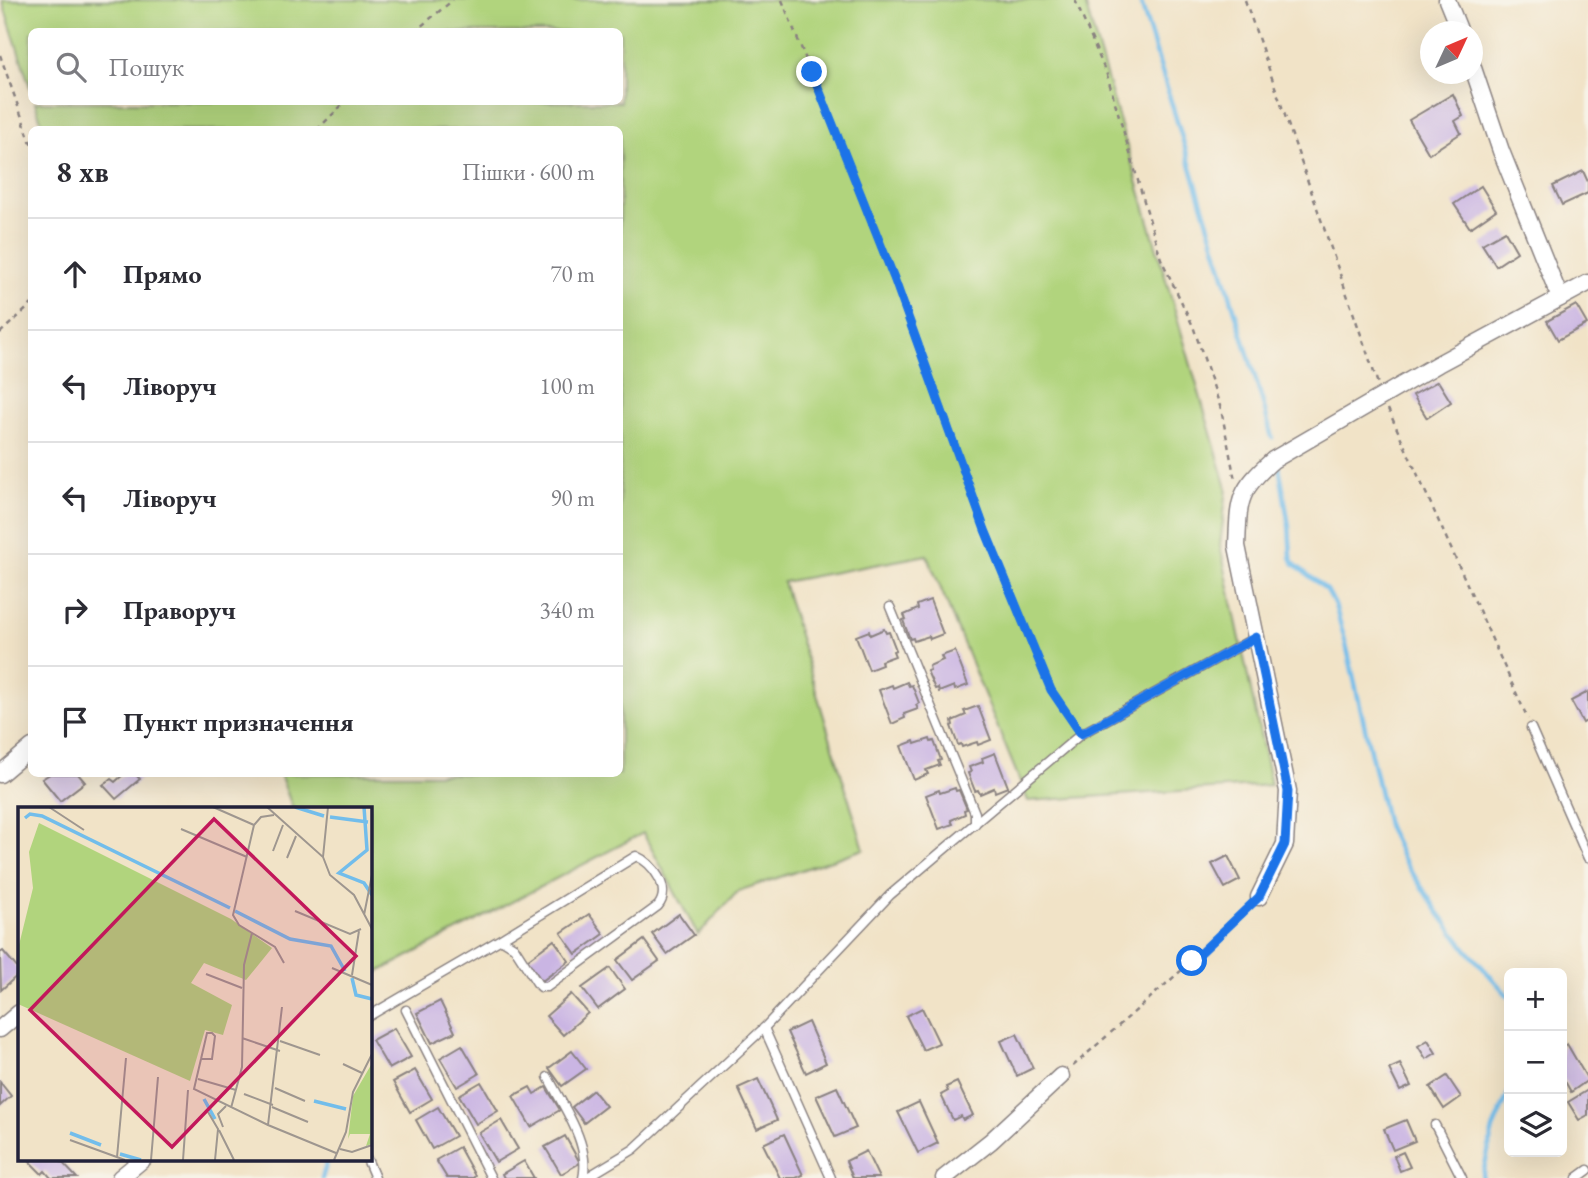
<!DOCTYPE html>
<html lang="uk">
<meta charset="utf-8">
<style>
body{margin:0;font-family:"EB Garamond",serif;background:#f2f2f3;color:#2b2b33}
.controls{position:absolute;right:21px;bottom:21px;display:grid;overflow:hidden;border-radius:10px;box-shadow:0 7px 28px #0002}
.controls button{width:63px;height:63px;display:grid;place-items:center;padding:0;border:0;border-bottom:2px solid #e1e1e2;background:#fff;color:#2b2b33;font:35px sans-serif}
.compass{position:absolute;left:1420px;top:21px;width:63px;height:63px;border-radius:50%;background:#fff;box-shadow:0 7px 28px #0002;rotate:46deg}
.stop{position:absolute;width:21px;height:21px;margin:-16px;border:5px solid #1a73e8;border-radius:50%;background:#fff}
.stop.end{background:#1a73e8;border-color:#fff;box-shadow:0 2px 7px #0008}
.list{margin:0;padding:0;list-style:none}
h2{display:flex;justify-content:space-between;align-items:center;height:91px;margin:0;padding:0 28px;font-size:30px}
h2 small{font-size:23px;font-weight:400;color:#7c7c81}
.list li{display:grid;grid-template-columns:46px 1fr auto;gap:21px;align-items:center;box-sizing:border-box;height:112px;padding:0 28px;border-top:2px solid #e1e1e2}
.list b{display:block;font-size:26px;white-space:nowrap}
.list em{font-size:23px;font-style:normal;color:#7c7c81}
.icon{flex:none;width:38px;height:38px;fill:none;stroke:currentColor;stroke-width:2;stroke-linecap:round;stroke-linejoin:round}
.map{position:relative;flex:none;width:1588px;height:1178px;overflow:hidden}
.search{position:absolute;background:#fff;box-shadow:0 7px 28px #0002;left:28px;top:28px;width:595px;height:77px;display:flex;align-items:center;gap:18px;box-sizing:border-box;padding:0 24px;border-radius:10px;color:#7c7c81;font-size:26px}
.panel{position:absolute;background:#fff;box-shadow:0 7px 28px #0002;left:28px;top:126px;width:595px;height:651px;border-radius:10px}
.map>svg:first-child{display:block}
.green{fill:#b1d47d;stroke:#6a7b5c;stroke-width:2}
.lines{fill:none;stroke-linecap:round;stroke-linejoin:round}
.stream{stroke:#72bdeb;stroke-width:4.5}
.building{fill:#cab5e3}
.service-casing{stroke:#8a8281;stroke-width:11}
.minor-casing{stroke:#8a8281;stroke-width:19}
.path{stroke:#8a8281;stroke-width:2.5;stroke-dasharray:5 5;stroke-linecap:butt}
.service{stroke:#fff;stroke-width:8}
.minor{stroke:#fff;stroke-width:16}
.route{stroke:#1a73e8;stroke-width:9}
.inset-river{fill:none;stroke:#72bdeb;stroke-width:3.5}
.inset-road{fill:none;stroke:#9e968f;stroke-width:2}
.view{fill:#c2185b;fill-opacity:0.15;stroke:#c2185b;stroke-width:3.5}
.inset-edge{fill:none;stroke:#22223b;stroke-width:3.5}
</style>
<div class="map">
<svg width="1588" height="1178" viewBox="0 0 1588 1178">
<rect width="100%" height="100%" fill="#f7f3e8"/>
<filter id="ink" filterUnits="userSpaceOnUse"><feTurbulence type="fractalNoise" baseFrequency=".0143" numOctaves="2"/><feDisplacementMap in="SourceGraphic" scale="14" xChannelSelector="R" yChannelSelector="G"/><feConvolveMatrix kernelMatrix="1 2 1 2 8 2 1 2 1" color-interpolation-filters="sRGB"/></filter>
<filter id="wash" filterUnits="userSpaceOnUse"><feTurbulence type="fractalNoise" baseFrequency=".00686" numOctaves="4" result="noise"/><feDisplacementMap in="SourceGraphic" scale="28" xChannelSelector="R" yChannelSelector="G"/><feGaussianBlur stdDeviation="1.57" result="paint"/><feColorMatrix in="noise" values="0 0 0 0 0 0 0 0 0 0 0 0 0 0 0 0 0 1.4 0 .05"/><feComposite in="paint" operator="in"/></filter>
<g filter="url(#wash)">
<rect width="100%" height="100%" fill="#f1e3c7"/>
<path class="green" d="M 2,0 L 1084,0 L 1227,488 L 1220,545 L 1271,785 L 1028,801 L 927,555 L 783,582 L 864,849 L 738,891 L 698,935 L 643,833 L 369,977 L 369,809 L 293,809 L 280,774 L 620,774 L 620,130 L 44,130 L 35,102 L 620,102 L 620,32 L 32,32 L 31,90 Z"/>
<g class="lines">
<g class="stream">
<path d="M 1140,0 L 1263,403 L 1272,438"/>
<path d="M 1279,466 L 1289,526 L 1291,557 L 1294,564 L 1327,590 L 1335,605 L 1346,644 L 1387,825 L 1403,859 L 1438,912 L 1466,949 L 1509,997"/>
<path d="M 322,1178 L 328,1159"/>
<path d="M 1482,1178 L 1493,1129 L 1509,1092"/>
</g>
</g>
<g id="blocks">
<g class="building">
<path d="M 1453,94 L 1463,116 L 1455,121 L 1461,133 L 1429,154 L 1409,120 Z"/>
<path d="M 1583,171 L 1588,182 L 1588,193 L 1562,205 L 1553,186 Z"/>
<path d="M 1481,186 L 1496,210 L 1470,228 L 1454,204 Z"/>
<path d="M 1505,231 L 1517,252 L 1496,266 L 1482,244 Z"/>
<path d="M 1576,305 L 1587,324 L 1558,340 L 1547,321 Z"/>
<path d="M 1438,381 L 1451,402 L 1427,418 L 1413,395 Z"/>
<path d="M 930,600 L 943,634 L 930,639 L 929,636 L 914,641 L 913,638 L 910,639 L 903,620 L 906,619 L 904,615 L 918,609 L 917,605 Z"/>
<path d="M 884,629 L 886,633 L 889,632 L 896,650 L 893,651 L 895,656 L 881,661 L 882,665 L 869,670 L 856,636 L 869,631 L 870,635 Z"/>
<path d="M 955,651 L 968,685 L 955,690 L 954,686 L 939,692 L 938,688 L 935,689 L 927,671 L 930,670 L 929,666 L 943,660 L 941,656 Z"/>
<path d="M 907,682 L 909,686 L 912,685 L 919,703 L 916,705 L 918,709 L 904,714 L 905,718 L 892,724 L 879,690 L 892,685 L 893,688 Z"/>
<path d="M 1588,692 L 1588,720 L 1583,723 L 1571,701 Z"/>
<path d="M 978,706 L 991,740 L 978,745 L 977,742 L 962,747 L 961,744 L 958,745 L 951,726 L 953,725 L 952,721 L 966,715 L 964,711 Z"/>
<path d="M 930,739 L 931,742 L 934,741 L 941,760 L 938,761 L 940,765 L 926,770 L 928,774 L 914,780 L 901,746 L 914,741 L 915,744 Z"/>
<path d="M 995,753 L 1008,787 L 995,792 L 994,788 L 980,794 L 978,790 L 975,791 L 968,773 L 971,772 L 969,767 L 983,762 L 982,758 Z"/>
<path d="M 50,774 L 78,774 L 85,782 L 60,801 L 42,779 Z"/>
<path d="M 124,774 L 135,774 L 140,779 L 116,799 L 103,785 L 111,779 L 115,782 Z"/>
<path d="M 955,788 L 956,791 L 959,790 L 967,809 L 964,810 L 965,814 L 951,820 L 953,824 L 939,829 L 926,795 L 939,790 L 940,793 Z"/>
<path d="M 1228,856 L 1240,880 L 1225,888 L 1212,864 Z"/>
<path d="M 589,914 L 604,934 L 576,954 L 561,933 Z"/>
<path d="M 679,914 L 694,935 L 667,954 L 652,934 Z"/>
<path d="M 554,940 L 569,961 L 542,981 L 527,960 Z"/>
<path d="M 644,940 L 659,961 L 632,980 L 617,960 Z"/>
<path d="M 3,951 L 19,970 L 19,974 L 1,990 L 0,953 Z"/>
<path d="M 610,968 L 625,989 L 598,1009 L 582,988 Z"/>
<path d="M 571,994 L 588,1013 L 563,1035 L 546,1016 Z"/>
<path d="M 440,1001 L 455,1032 L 432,1043 L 417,1013 Z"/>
<path d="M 922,1008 L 939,1043 L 923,1050 L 906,1016 Z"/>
<path d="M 808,1022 L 826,1063 L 806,1073 L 787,1032 Z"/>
<path d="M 394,1028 L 411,1057 L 389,1069 L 372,1040 Z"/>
<path d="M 1017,1034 L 1033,1068 L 1017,1076 L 1001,1041 Z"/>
<path d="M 1428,1040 L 1436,1053 L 1426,1059 L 1418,1046 Z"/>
<path d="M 1567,1044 L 1588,1080 L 1571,1092 L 1562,1076 L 1562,1047 Z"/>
<path d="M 462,1045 L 479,1074 L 457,1087 L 440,1058 Z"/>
<path d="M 572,1051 L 586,1069 L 562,1086 L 549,1068 Z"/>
<path d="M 1400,1064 L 1411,1086 L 1400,1091 L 1389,1069 Z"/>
<path d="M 415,1070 L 432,1099 L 410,1112 L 393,1082 Z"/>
<path d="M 1447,1076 L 1461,1097 L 1444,1109 L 1430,1087 Z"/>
<path d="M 758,1079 L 777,1120 L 757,1129 L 738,1088 Z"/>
<path d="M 0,1082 L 11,1096 L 0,1106 Z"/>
<path d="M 481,1082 L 498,1111 L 476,1124 L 459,1095 Z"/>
<path d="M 957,1082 L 973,1115 L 963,1120 L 961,1116 L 953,1120 L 941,1095 L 948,1091 L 946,1087 Z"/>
<path d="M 530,1087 L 534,1094 L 546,1087 L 560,1110 L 531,1127 L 513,1096 Z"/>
<path d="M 837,1087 L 856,1128 L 835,1137 L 816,1096 Z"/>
<path d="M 593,1090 L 606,1106 L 584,1123 L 572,1107 Z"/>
<path d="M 1588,1090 L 1588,1115 L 1579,1120 L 1568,1102 Z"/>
<path d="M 919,1102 L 938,1143 L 918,1153 L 898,1112 Z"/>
<path d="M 438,1107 L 455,1136 L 432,1149 L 416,1120 Z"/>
<path d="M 501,1120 L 518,1149 L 496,1162 L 479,1133 Z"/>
<path d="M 1406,1120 L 1415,1141 L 1393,1150 L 1384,1129 Z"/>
<path d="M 784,1134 L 803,1175 L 796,1178 L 780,1178 L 763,1144 Z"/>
<path d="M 565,1136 L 580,1163 L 561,1174 L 545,1147 Z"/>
<path d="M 459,1147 L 475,1176 L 473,1178 L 447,1178 L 436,1160 Z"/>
<path d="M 866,1151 L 879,1178 L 853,1178 L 846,1161 Z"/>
<path d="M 1403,1152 L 1410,1167 L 1400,1171 L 1394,1156 Z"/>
<path d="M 33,1159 L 59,1159 L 77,1178 L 51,1178 L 45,1171 L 42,1174 L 30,1162 Z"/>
<path d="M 524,1161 L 534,1178 L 504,1178 L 502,1174 Z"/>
</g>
</g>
</g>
<g filter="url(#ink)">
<use href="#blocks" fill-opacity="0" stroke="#8a8281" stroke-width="2"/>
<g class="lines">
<defs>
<g id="service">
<path d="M 890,607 L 975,813 L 975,824"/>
<path d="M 1531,728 L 1588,858"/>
<path d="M 406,1010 L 491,1178"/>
<path d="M 369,1016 L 501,939 L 636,856 C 653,863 672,889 658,906 L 547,987 L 541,987 L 537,983 L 514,947 L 501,939"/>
<path d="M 764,1028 L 831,1178"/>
<path d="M 548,1077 C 563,1106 591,1145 583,1178"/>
<path d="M 1435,1125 L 1462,1178"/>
<path d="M 367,1159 L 375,1178"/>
<path d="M 586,1178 L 634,1149 L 764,1028 L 890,895 L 1081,734 L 1256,637"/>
<path d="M 1577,1178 L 1588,1170"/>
</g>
<g id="minor">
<path d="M 1447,0 L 1460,32"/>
<path d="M 1472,65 L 1501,151 L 1560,298"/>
<path d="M 0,774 L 32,747"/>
<path d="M 1259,897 L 1285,844 L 1288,791 L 1237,546 C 1239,500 1237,492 1273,460 L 1438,364 L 1588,283"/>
<path d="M 0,1029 L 19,1013"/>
<path d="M 120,1178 L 143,1159"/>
<path d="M 944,1178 L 991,1141 L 1061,1076"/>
</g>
</defs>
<use href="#service" class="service-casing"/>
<use href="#minor" class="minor-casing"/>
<g class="path">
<path d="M 782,0 L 894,278 L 984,530 L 1051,690 L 1075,726"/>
<path d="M 1075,0 L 1107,75 L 1161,259 L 1193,326 L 1221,409 L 1235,480"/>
<path d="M 1245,0 L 1378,384"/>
<path d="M 414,32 L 453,0"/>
<path d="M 0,55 L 32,146"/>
<path d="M 317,130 L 345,102"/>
<path d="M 0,333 L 32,304"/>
<path d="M 1388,409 L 1528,719"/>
<path d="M 1073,1066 L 1192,961 L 1249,907"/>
</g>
<use href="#service" class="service"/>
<use href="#minor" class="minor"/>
</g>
</g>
<g class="lines" filter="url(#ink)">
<path class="route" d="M 812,72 L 894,278 L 985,530 L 1051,690 L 1081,734 L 1256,637 L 1288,791 L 1285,844 L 1259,897 L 1192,961"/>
</g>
<g transform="translate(18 807)">
<rect width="354" height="354" fill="#f1e3c7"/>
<path d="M 21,16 L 213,112 L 254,141 L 228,173 L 186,156 L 173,176 L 214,198 L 205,228 L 187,223 L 172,274 L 0,197 L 0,142 L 15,81 L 11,45 ZM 353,258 L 353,337 L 348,339 L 352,327 L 332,327 L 330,332 L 335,289 Z" fill="#b1d47d"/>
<path class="inset-river" d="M 277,0 L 306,9M 346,0 L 349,43 L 321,66 L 346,76 L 354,88M 312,10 L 350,15M 7,11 L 12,7 L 24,9 L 212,101M 217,104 L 272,132 L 313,139 L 327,164M 334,171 L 338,188 L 354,192M 186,292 L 197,312M 296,294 L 328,302M 52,326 L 83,338M 102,347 L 123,353"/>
<path class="inset-road" d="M 31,0 L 66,23M 195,0 L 236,18M 249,0 L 305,50 L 312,68 L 336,88 L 354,122M 256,8 L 243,10 L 236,18 L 215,108 L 221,118 L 257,140 L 266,156M 163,22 L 229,50M 255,44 L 265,18M 305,50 L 310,0M 269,51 L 278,29M 277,104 L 332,127 L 343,122M 346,108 L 354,68M 314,161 L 354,178M 188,167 L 224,181M 334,168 L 341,124M 264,200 L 250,318 L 318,346M 224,231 L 262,244M 262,234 L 302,248M 183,252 L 189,226 L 194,226 L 197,229 L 194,252 L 183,252 L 176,282 L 250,318M 325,257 L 344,266M 180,272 L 218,283M 257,281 L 287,294M 226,287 L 255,298M 254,300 L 290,315M 213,301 L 224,260 L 226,158 L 234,126M 190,305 L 200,322 L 197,353M 205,320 L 200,307 L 208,299M 201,323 L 216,353M 52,333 L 107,353M 322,342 L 334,345 L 354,338M 99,350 L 108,251M 133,353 L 140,270M 165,353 L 170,283M 316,353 L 328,325 L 335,285 L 354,247"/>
<path class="view" d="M 196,12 L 338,149 L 154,340 L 12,203 Z"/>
<rect width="354" height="354" class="inset-edge"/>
</g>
</svg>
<div class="controls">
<button>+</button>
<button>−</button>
<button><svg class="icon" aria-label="layers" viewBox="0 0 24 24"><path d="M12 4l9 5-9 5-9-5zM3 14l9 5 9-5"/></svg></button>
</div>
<svg class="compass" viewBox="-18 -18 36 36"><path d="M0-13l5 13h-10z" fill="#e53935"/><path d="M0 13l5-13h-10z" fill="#7c7c81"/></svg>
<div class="stop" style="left:1192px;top:961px"></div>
<div class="stop end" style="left:812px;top:72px"></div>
<div class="search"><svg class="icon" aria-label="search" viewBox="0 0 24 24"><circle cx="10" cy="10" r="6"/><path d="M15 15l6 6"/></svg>Пошук</div>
<section class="panel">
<h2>8 хв<small>Пішки · 600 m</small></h2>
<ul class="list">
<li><svg class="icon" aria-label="ahead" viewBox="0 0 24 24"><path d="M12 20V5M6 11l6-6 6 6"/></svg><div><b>Прямо</b></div><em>70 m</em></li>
<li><svg class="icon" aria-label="left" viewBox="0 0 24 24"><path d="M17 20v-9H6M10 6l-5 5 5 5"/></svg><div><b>Ліворуч</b></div><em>100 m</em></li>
<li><svg class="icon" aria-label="left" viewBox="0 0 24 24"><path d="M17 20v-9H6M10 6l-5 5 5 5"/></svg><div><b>Ліворуч</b></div><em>90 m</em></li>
<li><svg class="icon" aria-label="right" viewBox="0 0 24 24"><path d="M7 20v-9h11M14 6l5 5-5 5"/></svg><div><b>Праворуч</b></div><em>340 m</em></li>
<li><svg class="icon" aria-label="arrive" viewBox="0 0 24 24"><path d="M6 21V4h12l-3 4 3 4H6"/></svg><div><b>Пункт призначення</b></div></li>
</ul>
</section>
</div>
